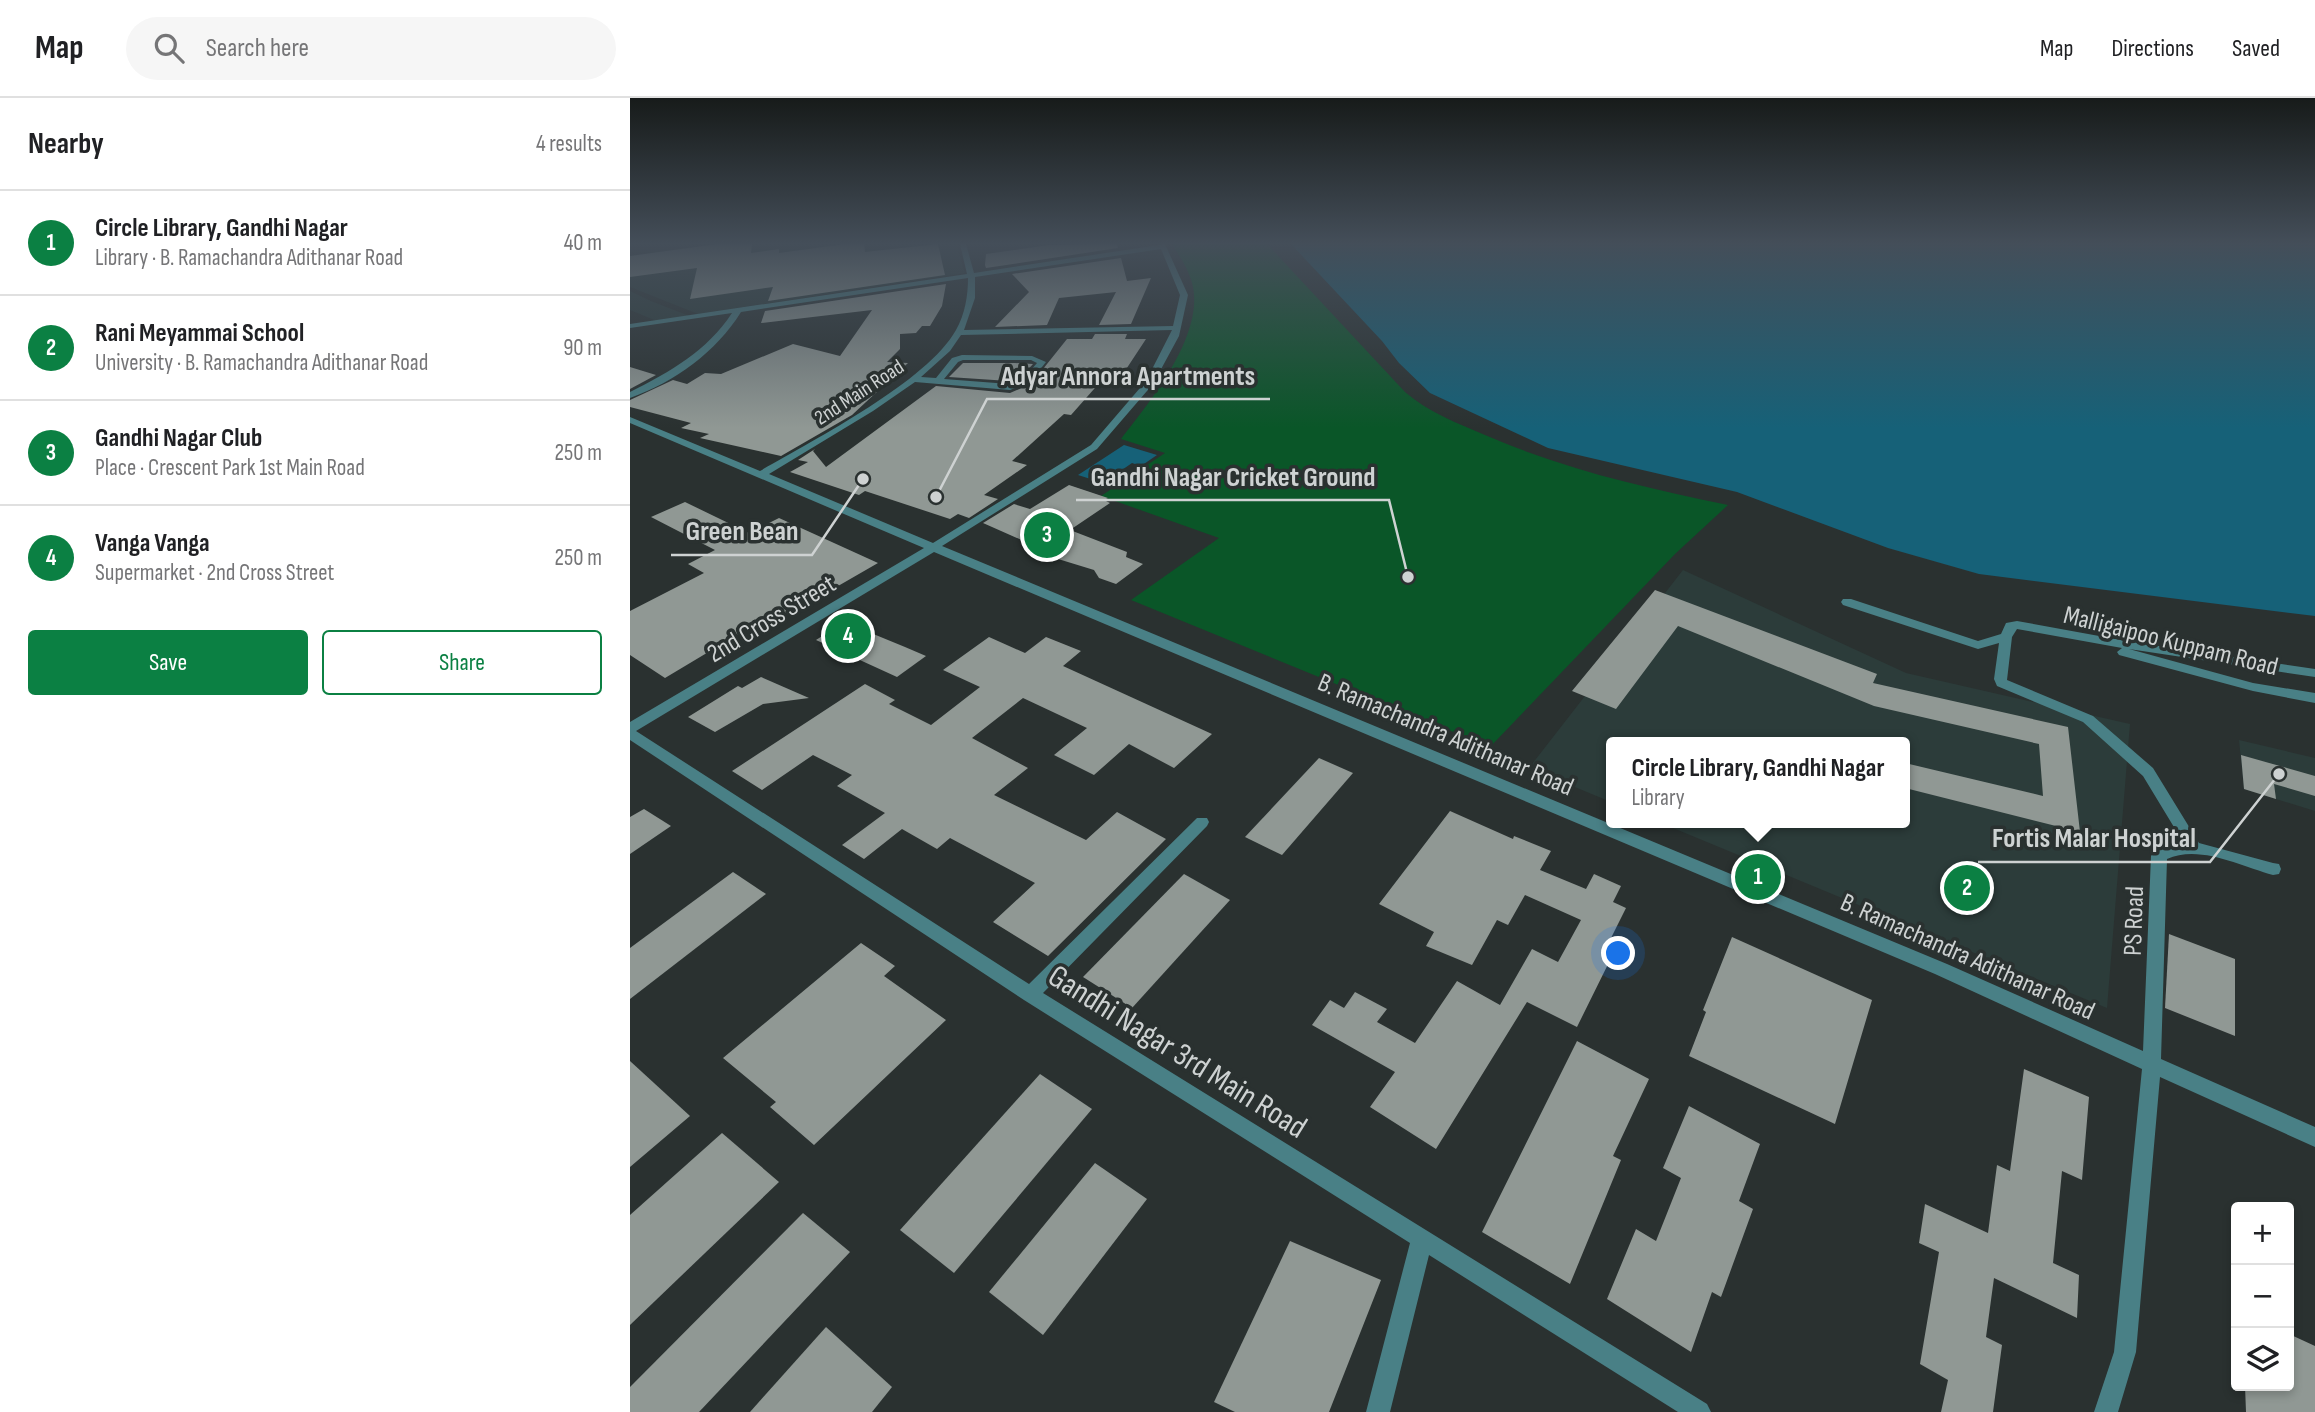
<!DOCTYPE html>
<meta charset="utf-8">
<style>
body{margin:0;font-family:"Sofia Sans Condensed",sans-serif;background:#f6f6f6;color:#202124}
.controls{position:absolute;right:21px;bottom:21px;display:grid;overflow:hidden;border-radius:7px;box-shadow:0 4px 10px #0003}
.controls button{width:63px;height:63px;display:grid;place-items:center;padding:0;border:0;border-bottom:2px solid #e0e0e0;background:#fff;color:#202124;font:35px sans-serif}
.you{position:absolute;left:989px;top:856px;width:24px;height:24px;margin:-18px;border:5px solid #fff;border-radius:50%;background:#1a73e8;box-shadow:0 0 0 10px #1a73e833}
.badge{display:grid;place-items:center;width:46px;height:46px;border-radius:50%;background:#0b8043;color:#fff;font-size:23px;font-weight:700}
.pin{position:absolute;translate:-50% -50%;border:4px solid #fff;box-shadow:0 2px 7px #0006}
.popup{position:absolute;left:976px;top:639px;width:304px;height:91px;box-sizing:border-box;display:grid;place-content:center;border-radius:7px;background:#fff;filter:drop-shadow(0 2px 5px #0005);font-size:23px;white-space:nowrap;color:#757577}
.popup b{font-size:26px;color:#202124}
.popup::after{content:'';position:absolute;left:50%;top:100%;margin-left:-14px;border:14px solid transparent;border-top-color:#fff}
.list{margin:0;padding:0;list-style:none}
h2{display:flex;justify-content:space-between;align-items:center;height:91px;margin:0;padding:0 28px;font-size:30px}
h2 small{font-size:23px;font-weight:400;color:#757577}
.list li{display:grid;grid-template-columns:46px 1fr auto;gap:21px;align-items:center;box-sizing:border-box;height:105px;padding:0 28px;border-top:2px solid #e0e0e0}
.list b{display:block;font-size:26px;white-space:nowrap}
.list p{margin:0;font-size:23px;white-space:nowrap;color:#757577}
.list em{font-size:23px;font-style:normal;color:#757577}
.actions{display:flex;gap:14px;padding:21px 28px}
.actions a{flex:1;padding:16px 0;border:2px solid #0b8043;border-radius:7px;text-align:center;font-size:24px;color:#0b8043}
.actions .main{background:#0b8043;color:#fff}
.icon{flex:none;width:38px;height:38px;fill:none;stroke:currentColor;stroke-width:2;stroke-linecap:round;stroke-linejoin:round}
.map{position:relative;flex:none;width:1685px;height:1314px;overflow:hidden}
header{display:flex;align-items:center;gap:42px;box-sizing:border-box;height:98px;padding:0 35px;background:#fff;border-bottom:2px solid #e0e0e0}
header strong{font-size:33px}
nav{display:flex;gap:38px;margin-inline-start:auto;font-size:24px}
.search{width:490px;height:63px;background:#f6f6f6;display:flex;align-items:center;gap:18px;box-sizing:border-box;padding:0 24px;border-radius:38px;color:#757577;font-size:26px}
main{display:flex}
aside{flex:1;background:#fff}
.map>svg:first-child{display:block}
.built{fill:#2c3c3a}
.green{fill:#0a5628}
.water{fill:#166178}
.building{fill:#909894}
.lines{fill:none;stroke-linecap:round;stroke-linejoin:round}
.minor{fill:#498086;fill-rule:evenodd}
.labels{text-anchor:middle;stroke-width:7;stroke-linejoin:round;paint-order:stroke}
.far-street-label{font-size:21px;fill:#ced2d2;stroke:#2a3130}
.street-label{font-size:26px;fill:#ced2d2;stroke:#2a3130}
.near-street-label{font-size:32px;fill:#ced2d2;stroke:#2a3130}
.leader{fill:none;stroke:#ced2d2;stroke-width:2.5}
.callout-dot{fill:#ced2d2;stroke:#2a3130;stroke-width:2.5}
.callout-label{font-size:28px;text-anchor:middle;font-weight:bold;fill:#ced2d2;stroke:#2a3130;stroke-width:7;stroke-linejoin:round;paint-order:stroke}
</style>
<header>
<strong>Map</strong>
<div class="search"><svg class="icon" aria-label="search" viewBox="0 0 24 24"><circle cx="10" cy="10" r="6"/><path d="M15 15l6 6"/></svg>Search here</div>
<nav><a>Map</a><a>Directions</a><a>Saved</a></nav>
</header>
<main>
<aside>
<h2>Nearby<small>4 results</small></h2>
<ul class="list">
<li><span class="badge">1</span><div><b>Circle Library, Gandhi Nagar</b><p>Library · B. Ramachandra Adithanar Road</p></div><em>40 m</em></li>
<li><span class="badge">2</span><div><b>Rani Meyammai School</b><p>University · B. Ramachandra Adithanar Road</p></div><em>90 m</em></li>
<li><span class="badge">3</span><div><b>Gandhi Nagar Club</b><p>Place · Crescent Park 1st Main Road</p></div><em>250 m</em></li>
<li><span class="badge">4</span><div><b>Vanga Vanga</b><p>Supermarket · 2nd Cross Street</p></div><em>250 m</em></li>
</ul>
<div class="actions"><a class="main">Save</a><a>Share</a></div>
</aside>
<div class="map">
<svg width="1685" height="1314" viewBox="0 0 1685 1314">
<rect width="100%" height="100%" fill="#2a3130"/>
<g class="built">
<path d="M 92,146 L 326,146 L 335,175 L 68,216 L 0,189 L 0,158 Z"/>
<path d="M 0,193 L 21,203 L 62,219 L 29,224 L 0,212 Z"/>
<path d="M 1053,472 L 1276,575 L 1500,626 L 1477,910 L 1031,725 L 1275,725 L 1275,644 L 981,644 L 981,704 L 899,670 Z"/>
<path d="M 1609,642 L 1685,660 L 1685,713 L 1614,691 Z"/>
</g>
<path class="green" d="M 542,146 L 637,146 L 775,294 C 798,314 827,325 855,337 C 936,372 1013,389 1098,407 L 1045,456 L 860,649 L 501,502 L 589,440 L 471,398 L 535,355 L 491,341 C 519,305 573,239 563,189 C 560,173 550,159 542,146 Z"/>
<g class="water">
<path d="M 661,146 L 1685,146 L 1685,518 L 1349,476 L 1258,450 L 1107,394 L 918,350 L 800,295 L 769,265 L 752,243 Z"/>
<path d="M 494,347 L 527,357 L 511,368 L 502,365 L 473,385 L 448,377 Z"/>
</g>
<g class="building">
<path d="M 87,146 L 122,146 L 121,155 L 149,151 L 149,155 L 215,146 L 234,146 L 235,154 L 308,146 L 315,177 L 138,203 L 143,189 L 60,201 L 67,170 L 0,179 L 0,158 Z"/>
<path d="M 487,146 L 488,150 L 356,170 L 355,167 L 356,156 L 419,147 Z"/>
<path d="M 491,160 L 497,183 L 521,180 L 501,226 L 469,227 L 486,194 L 429,200 L 417,227 L 365,229 L 399,194 L 382,176 Z"/>
<path d="M 316,186 L 312,208 L 300,228 L 292,228 L 286,235 L 270,236 L 270,251 L 257,264 L 278,265 L 222,317 L 151,358 L 70,340 L 79,336 L 51,330 L 61,325 L 0,309 L 0,302 L 43,282 L 57,286 L 75,275 L 91,276 L 163,246 L 210,258 L 242,212 L 131,225 L 135,213 Z"/>
<path d="M 465,236 L 497,236 L 495,241 L 516,241 L 489,282 L 472,282 L 441,317 L 434,316 L 382,363 L 397,367 L 354,397 L 368,401 L 339,420 L 328,416 L 320,421 L 235,393 L 229,397 L 160,374 L 178,364 L 168,362 L 185,351 L 183,353 L 196,369 L 306,288 L 380,295 L 401,286 L 437,241 L 462,241 Z"/>
<path d="M 333,265 L 385,265 L 403,266 L 392,278 L 379,283 L 319,279 Z"/>
<path d="M 0,269 L 26,277 L 0,291 Z"/>
<path d="M 439,387 L 478,400 L 474,402 L 480,405 L 440,432 L 497,454 L 496,459 L 513,466 L 486,486 L 469,480 L 464,472 L 415,457 L 419,454 L 353,425 L 384,406 L 400,411 Z"/>
<path d="M 55,404 L 119,435 L 149,420 L 248,465 L 156,518 L 147,513 L 35,580 L 0,557 L 0,513 L 74,475 L 58,466 L 85,452 L 21,419 Z"/>
<path d="M 1025,492 L 1247,576 L 1243,585 L 1438,629 L 1450,734 L 1275,690 L 1275,665 L 1413,698 L 1409,646 L 1244,608 L 1048,528 L 986,611 L 942,593 Z"/>
<path d="M 214,524 L 275,549 L 296,558 L 267,579 L 186,542 Z"/>
<path d="M 359,539 L 395,555 L 416,539 L 451,553 L 433,568 L 582,636 L 544,670 L 499,646 L 464,677 L 424,657 L 457,630 L 393,600 L 342,640 L 398,670 L 364,697 L 456,742 L 487,714 L 536,741 L 418,858 L 363,824 L 405,785 L 320,740 L 307,751 L 272,731 L 234,761 L 212,747 L 255,715 L 207,688 L 222,677 L 183,657 L 132,692 L 102,673 L 235,586 L 265,602 L 259,606 L 301,627 L 350,589 L 313,572 Z"/>
<path d="M 131,579 L 179,600 L 133,606 L 85,634 L 58,619 L 108,588 L 112,590 Z"/>
<path d="M 1611,657 L 1685,678 L 1685,698 L 1644,686 L 1646,701 L 1614,691 Z"/>
<path d="M 689,660 L 723,675 L 652,757 L 615,739 Z"/>
<path d="M 14,711 L 41,728 L 0,756 L 0,719 Z"/>
<path d="M 820,713 L 883,741 L 884,738 L 921,753 L 910,772 L 956,791 L 964,776 L 991,788 L 983,804 L 996,810 L 980,842 L 988,846 L 947,929 L 897,904 L 806,1051 L 740,1009 L 765,974 L 682,927 L 700,902 L 714,910 L 725,894 L 757,911 L 747,924 L 785,945 L 827,883 L 870,907 L 902,851 L 928,864 L 951,822 L 895,797 L 878,827 L 867,822 L 842,867 L 796,848 L 804,834 L 749,806 Z"/>
<path d="M 103,774 L 136,796 L 0,901 L 0,850 Z"/>
<path d="M 554,776 L 600,802 L 502,910 L 453,879 Z"/>
<path d="M 1539,836 L 1605,861 L 1605,938 L 1535,910 Z"/>
<path d="M 1102,839 L 1242,902 L 1205,1026 L 1059,958 L 1076,914 L 1073,912 Z"/>
<path d="M 231,845 L 265,868 L 254,878 L 316,922 L 184,1047 L 140,1009 L 146,1004 L 93,960 Z"/>
<path d="M 947,943 L 1019,981 L 983,1058 L 991,1062 L 940,1186 L 852,1134 Z"/>
<path d="M 0,963 L 60,1018 L 0,1069 Z"/>
<path d="M 1394,971 L 1459,999 L 1452,1082 L 1432,1073 L 1423,1165 L 1449,1177 L 1447,1220 L 1364,1180 L 1356,1239 L 1372,1247 L 1363,1314 L 1311,1314 L 1318,1282 L 1290,1266 L 1309,1154 L 1289,1145 L 1295,1106 L 1358,1135 L 1367,1067 L 1380,1073 Z"/>
<path d="M 410,976 L 462,1011 L 324,1175 L 270,1132 Z"/>
<path d="M 1059,1008 L 1130,1046 L 1109,1103 L 1123,1111 L 1091,1199 L 1082,1194 L 1061,1254 L 977,1201 L 1006,1131 L 1026,1143 L 1051,1080 L 1033,1070 Z"/>
<path d="M 92,1035 L 149,1084 L 0,1227 L 0,1117 Z"/>
<path d="M 465,1065 L 517,1101 L 413,1237 L 359,1194 Z"/>
<path d="M 173,1115 L 220,1154 L 69,1314 L 0,1314 L 0,1289 Z"/>
<path d="M 660,1143 L 751,1182 L 699,1314 L 605,1314 L 584,1304 Z"/>
<path d="M 196,1229 L 262,1289 L 242,1314 L 120,1314 Z"/>
<path d="M 1659,1236 L 1685,1248 L 1685,1314 L 1616,1314 L 1615,1288 L 1659,1288 Z"/>
</g>
<g class="lines">
<path class="minor" d="M 330,146 L 336,146 L 344,175 L 535,146 L 558,197 L 549,238 L 523,286 L 467,351 L 312,448 L 1317,866 L 1513,953 L 1521,758 C 1527,748 1542,746 1553,744 L 1513,678 L 1453,624 L 1367,588 L 1364,581 L 1369,545 L 1348,551 L 1213,507 L 1211,504 L 1213,501 L 1221,501 L 1348,543 L 1371,536 L 1376,525 L 1387,523 L 1502,544 L 1685,571 L 1685,579 L 1499,551 L 1623,585 L 1685,595 L 1685,605 L 1623,593 L 1489,557 L 1487,554 L 1492,550 L 1387,531 L 1382,539 L 1377,582 L 1463,618 L 1523,670 L 1569,745 L 1643,765 L 1649,766 L 1651,771 L 1649,776 L 1643,777 C 1611,768 1569,746 1537,761 L 1531,961 L 1685,1029 L 1685,1049 L 1530,979 L 1506,1254 L 1488,1314 L 1464,1314 L 1484,1254 L 1512,971 L 1305,876 L 304,454 L 6,633 L 399,886 L 567,720 L 577,720 L 579,724 L 577,728 L 413,895 L 1077,1306 L 1081,1314 L 1048,1314 L 799,1157 L 760,1314 L 736,1314 L 780,1145 L 394,902 L 0,642 L 0,624 L 294,450 L 0,325 L 0,319 L 130,373 C 183,342 297,284 326,232 C 335,216 338,198 338,180 L 111,214 C 86,254 45,284 0,300 L 0,294 C 40,274 77,253 102,215 L 0,230 L 0,226 L 337,176 ZM 531,151 L 550,197 L 543,228 L 334,232 L 345,200 L 345,179 ZM 542,232 L 516,283 L 461,347 L 303,445 L 139,376 L 243,313 L 285,284 L 380,292 L 400,284 L 416,264 L 402,258 L 332,257 L 322,260 L 306,280 L 291,279 L 320,253 L 331,237 ZM 333,262 L 401,262 L 407,265 L 394,280 L 379,286 L 314,281 L 328,264 Z"/>
</g>
<linearGradient id="sky" x2="0" y2="1"><stop stop-color="#171b1a"/><stop offset="0.44" stop-color="#444e59"/><stop offset="1" stop-color="#444e59" stop-opacity="0"/></linearGradient>
<rect width="1685" height="330" fill="url(#sky)"/>
<g class="labels">
<g class="far-street-label">
<text transform="translate(229 294) rotate(-33)" y="7">2nd Main Road</text>
</g>
<g class="street-label">
<text transform="translate(141 520) rotate(-31)" y="9">2nd Cross Street</text>
<text transform="translate(1541 542) rotate(14)" y="9">Malligaipoo Kuppam Road</text>
<text transform="translate(816 636) rotate(23)" y="9">B. Ramachandra Adithanar Road</text>
<text transform="translate(1503 823) rotate(-88)" y="9">PS Road</text>
<text transform="translate(1338 858) rotate(24)" y="9">B. Ramachandra Adithanar Road</text>
</g>
<g class="near-street-label">
<text transform="translate(548 953) rotate(32)" y="11">Gandhi Nagar 3rd Main Road</text>
</g>
</g>
<path class="leader" d="M306 399L357 301H640M778 479L759 402H446M233 381L182 457H41M1649 676L1580 764H1348"/>
<g class="callout-dot">
<circle cx="306" cy="399" r="7"/>
<circle cx="778" cy="479" r="7"/>
<circle cx="233" cy="381" r="7"/>
<circle cx="1649" cy="676" r="7"/>
</g>
<g class="callout-label">
<text x="498" y="287">Adyar Annora Apartments</text>
<text x="603" y="388">Gandhi Nagar Cricket Ground</text>
<text x="112" y="442">Green Bean</text>
<text x="1464" y="749">Fortis Malar Hospital</text>
</g>
</svg>
<div class="controls">
<button>+</button>
<button>−</button>
<button><svg class="icon" aria-label="layers" viewBox="0 0 24 24"><path d="M12 4l9 5-9 5-9-5zM3 14l9 5 9-5"/></svg></button>
</div>
<div class="you"></div>
<div class="pin badge" style="left:1128px;top:779px">1</div>
<div class="popup"><b>Circle Library, Gandhi Nagar</b>Library</div>
<div class="pin badge" style="left:1337px;top:790px">2</div>
<div class="pin badge" style="left:417px;top:437px">3</div>
<div class="pin badge" style="left:218px;top:538px">4</div>
</div>
</main>
